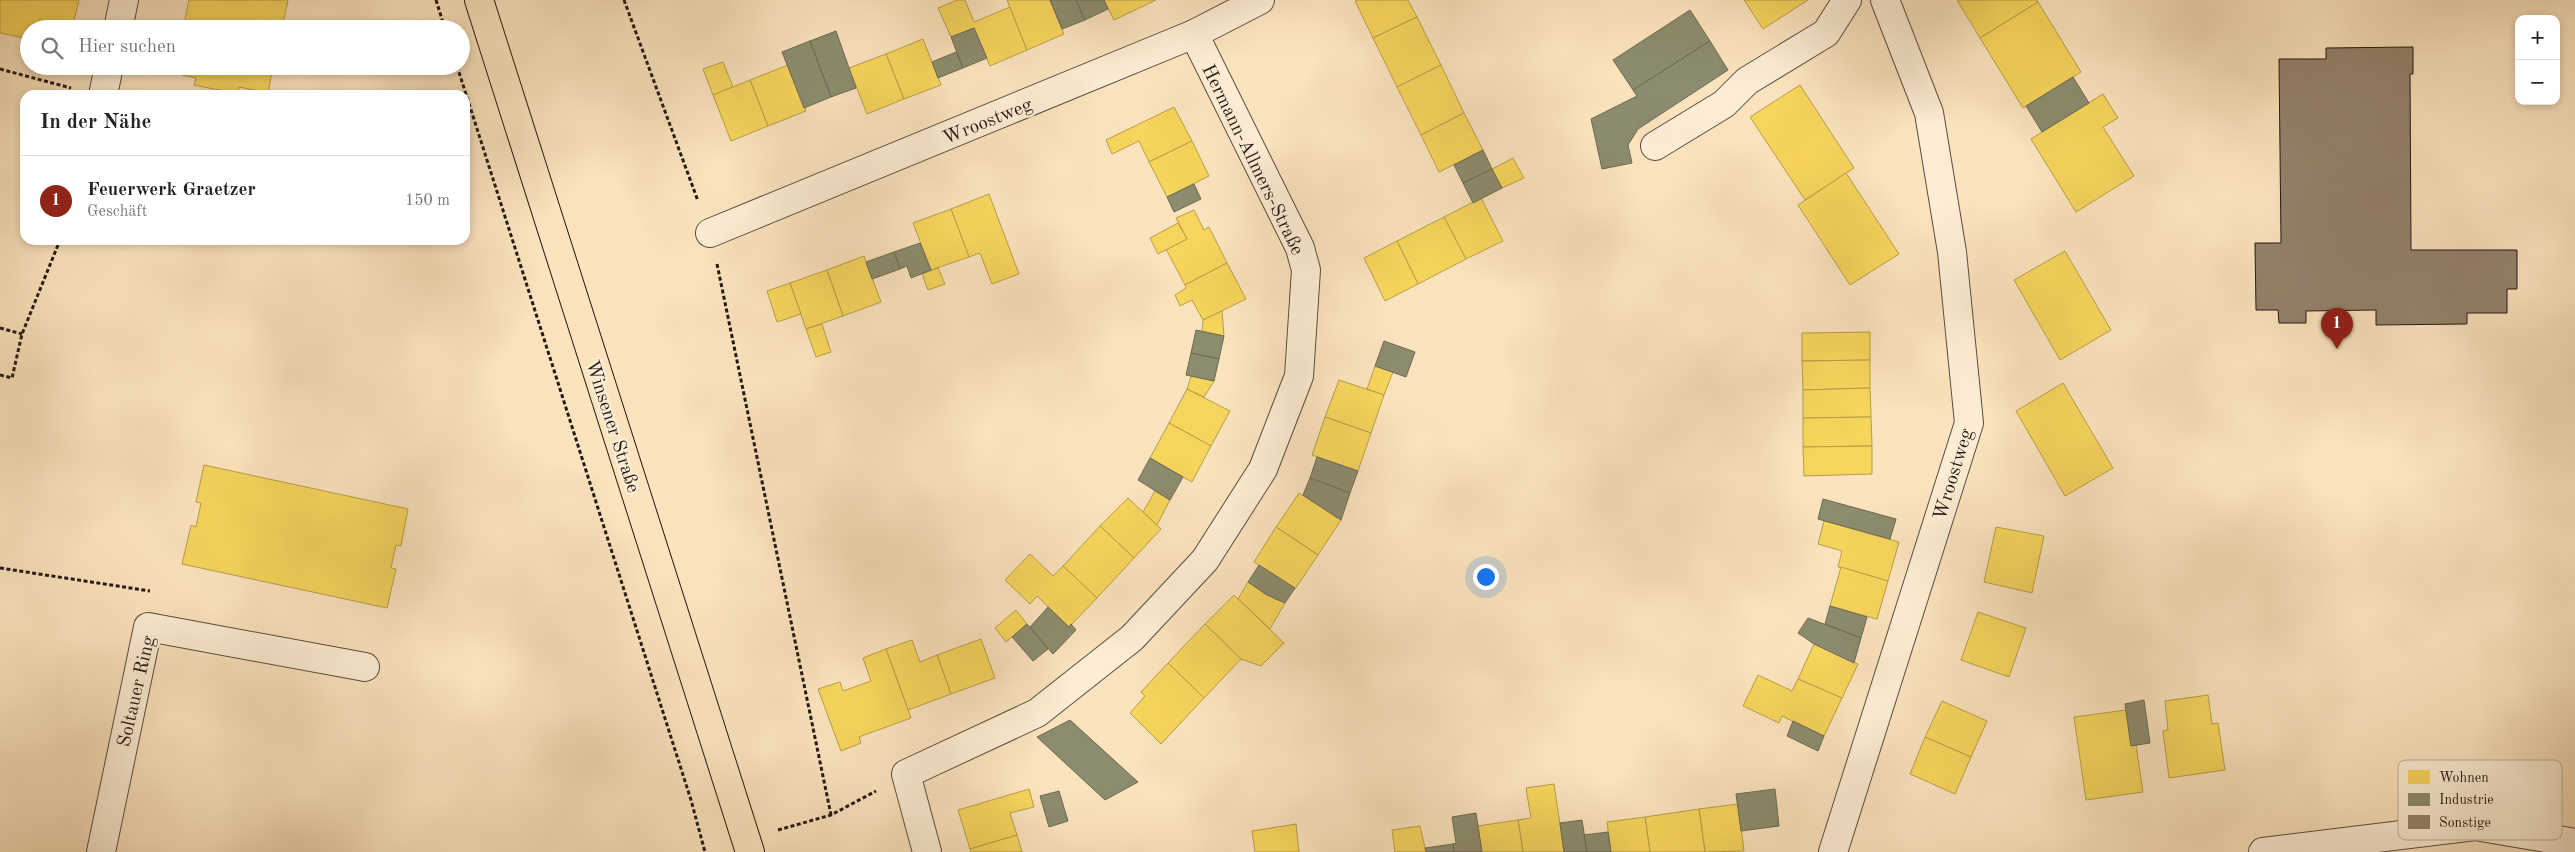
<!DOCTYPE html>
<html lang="de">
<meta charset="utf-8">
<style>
body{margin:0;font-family:"Old Standard TT",serif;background:#f6f6f6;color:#222}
.controls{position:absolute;right:15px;top:15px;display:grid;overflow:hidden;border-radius:10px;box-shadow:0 2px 8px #0003}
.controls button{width:45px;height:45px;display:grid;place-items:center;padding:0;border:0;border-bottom:1px solid #e0e0e0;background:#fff;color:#222;font:25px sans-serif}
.you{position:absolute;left:1485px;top:576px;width:18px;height:18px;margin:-12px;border:4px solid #fff;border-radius:50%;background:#1a73e8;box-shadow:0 0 0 8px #1a73e833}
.badge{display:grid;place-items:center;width:32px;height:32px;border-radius:50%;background:#8f2418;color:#fff;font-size:16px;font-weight:700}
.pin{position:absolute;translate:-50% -41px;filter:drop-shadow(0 1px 2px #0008)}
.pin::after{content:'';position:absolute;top:26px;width:18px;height:15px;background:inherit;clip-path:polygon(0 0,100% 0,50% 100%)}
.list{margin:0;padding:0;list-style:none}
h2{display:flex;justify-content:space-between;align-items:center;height:65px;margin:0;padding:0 20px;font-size:21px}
h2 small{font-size:16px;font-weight:400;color:#767676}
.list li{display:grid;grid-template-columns:32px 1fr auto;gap:15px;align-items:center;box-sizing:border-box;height:90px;padding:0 20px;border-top:1px solid #e0e0e0}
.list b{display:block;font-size:19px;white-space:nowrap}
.list p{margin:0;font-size:16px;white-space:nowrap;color:#767676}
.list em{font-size:16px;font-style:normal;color:#767676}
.icon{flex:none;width:28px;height:28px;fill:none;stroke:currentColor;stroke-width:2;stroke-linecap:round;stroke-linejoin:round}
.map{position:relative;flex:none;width:2575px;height:852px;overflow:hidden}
.search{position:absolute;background:#fff;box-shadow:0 2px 8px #0003;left:20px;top:20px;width:450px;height:55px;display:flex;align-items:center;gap:12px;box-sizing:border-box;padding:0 18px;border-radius:28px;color:#767676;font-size:19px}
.panel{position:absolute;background:#fff;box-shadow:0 2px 8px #0003;left:20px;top:90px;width:450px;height:155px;border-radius:15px}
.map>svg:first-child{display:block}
.homes{fill:#f6d55c;stroke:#b79d47}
.industry{fill:#8c8c6e;stroke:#6d6a53}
.building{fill:#94826c;stroke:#251915}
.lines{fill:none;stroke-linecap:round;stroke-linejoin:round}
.minor-casing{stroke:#5a4c3f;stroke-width:30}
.major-casing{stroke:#251915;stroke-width:30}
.path{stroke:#251915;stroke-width:3;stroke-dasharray:4 2.5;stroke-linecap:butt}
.minor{stroke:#fcedd4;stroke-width:28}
.major{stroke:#fbe3bd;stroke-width:28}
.labels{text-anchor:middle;stroke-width:5;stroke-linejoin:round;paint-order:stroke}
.street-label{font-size:19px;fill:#251915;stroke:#fcedd4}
.key{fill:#fcedd4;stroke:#bcad9b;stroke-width:1}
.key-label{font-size:14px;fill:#251915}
</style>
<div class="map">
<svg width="2575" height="852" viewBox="0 0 2575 852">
<rect width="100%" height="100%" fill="#fbe3bd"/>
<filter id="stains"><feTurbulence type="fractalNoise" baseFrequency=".004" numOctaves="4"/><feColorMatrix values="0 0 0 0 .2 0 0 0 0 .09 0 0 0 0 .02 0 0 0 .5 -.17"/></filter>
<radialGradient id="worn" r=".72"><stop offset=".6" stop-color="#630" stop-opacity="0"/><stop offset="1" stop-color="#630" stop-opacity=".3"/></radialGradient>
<g class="homes">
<path d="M 0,0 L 79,0 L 72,29 L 29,29 L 29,39 L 0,33 Z"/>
<path d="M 189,0 L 288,0 L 282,29 L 183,29 Z"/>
<path d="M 957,0 L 965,0 L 974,22 L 1010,7 L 1027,50 L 990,66 L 974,28 L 951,37 L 938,8 Z"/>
<path d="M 1007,0 L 1050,0 L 1064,34 L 1027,50 Z"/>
<path d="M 1104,0 L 1156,0 L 1114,20 Z"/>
<path d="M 1357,0 L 1408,0 L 1417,17 L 1373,38 L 1355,1 Z"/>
<path d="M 1744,0 L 1808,0 L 1763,29 Z"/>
<path d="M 1957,0 L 2037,0 L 2038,2 L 1980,38 Z"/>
<path d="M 2038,2 L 2081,72 L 2023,108 L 1980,38 Z"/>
<path d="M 1417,17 L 1441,65 L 1397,87 L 1373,38 Z"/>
<path d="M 923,39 L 941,85 L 904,99 L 886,54 Z"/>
<path d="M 886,54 L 904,99 L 867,114 L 849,68 Z"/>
<path d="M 723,62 L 733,87 L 713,95 L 703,69 Z"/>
<path d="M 788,65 L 806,111 L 768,126 L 750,80 Z"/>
<path d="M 1441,65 L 1464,113 L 1421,135 L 1397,87 Z"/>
<path d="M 175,66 L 273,66 L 268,93 L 239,87 L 238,94 L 194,85 L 196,78 L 173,73 Z"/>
<path d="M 750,80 L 768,126 L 731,141 L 713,95 Z"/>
<path d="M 1800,85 L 1854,168 L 1805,200 L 1750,117 Z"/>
<path d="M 2103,94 L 2118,118 L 2103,127 L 2134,176 L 2076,212 L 2031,139 Z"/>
<path d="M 1174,107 L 1192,141 L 1149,162 L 1139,141 L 1112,154 L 1106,140 Z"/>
<path d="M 1464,113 L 1483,150 L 1439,172 L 1421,135 Z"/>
<path d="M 1192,141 L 1209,176 L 1167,197 L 1149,162 Z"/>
<path d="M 1513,158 L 1524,178 L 1502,188 L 1492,169 Z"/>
<path d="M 1846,173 L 1899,254 L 1850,285 L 1798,205 Z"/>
<path d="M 989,194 L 1019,274 L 992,284 L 980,253 L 969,257 L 951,209 Z"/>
<path d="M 1481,198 L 1503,241 L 1466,259 L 1444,217 Z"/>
<path d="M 951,209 L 969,257 L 931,270 L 913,223 Z"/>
<path d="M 1194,210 L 1204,230 L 1209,227 L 1227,263 L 1185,285 L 1166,249 L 1187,239 L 1176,218 Z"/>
<path d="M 1444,217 L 1466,259 L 1418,284 L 1397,241 Z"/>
<path d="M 1178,223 L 1187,239 L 1158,254 L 1150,238 Z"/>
<path d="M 1397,241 L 1418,284 L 1385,301 L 1364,258 Z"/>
<path d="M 2065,251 L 2111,330 L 2060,360 L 2014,280 Z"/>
<path d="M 864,256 L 881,302 L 843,316 L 827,270 Z"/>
<path d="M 1227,263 L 1246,299 L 1203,320 L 1192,300 L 1180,306 L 1175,295 L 1186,288 L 1185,285 Z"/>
<path d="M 938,268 L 945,284 L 928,290 L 922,274 Z"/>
<path d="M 827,270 L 843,316 L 806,329 L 790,283 Z"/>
<path d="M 790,283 L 801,314 L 777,322 L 767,291 Z"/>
<path d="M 1222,311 L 1224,336 L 1202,332 L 1203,320 Z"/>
<path d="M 822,324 L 831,352 L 816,357 L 806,329 Z"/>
<path d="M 1870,332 L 1870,360 L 1802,361 L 1802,333 Z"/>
<path d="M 1870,360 L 1870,388 L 1803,390 L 1802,361 Z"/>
<path d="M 1375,366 L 1393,372 L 1384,395 L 1367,389 Z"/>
<path d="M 1191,376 L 1214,381 L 1204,397 L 1187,389 Z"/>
<path d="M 1339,380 L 1384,395 L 1371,433 L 1325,417 Z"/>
<path d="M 2063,383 L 2113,468 L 2065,496 L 2016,411 Z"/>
<path d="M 1870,388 L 1871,417 L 1803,418 L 1803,390 Z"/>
<path d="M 1187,389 L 1230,411 L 1211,446 L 1169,423 Z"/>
<path d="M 1325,417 L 1371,433 L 1358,471 L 1312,455 Z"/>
<path d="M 1871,417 L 1872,446 L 1803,447 L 1803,418 Z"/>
<path d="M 1169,423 L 1211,446 L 1192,482 L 1150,458 Z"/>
<path d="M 1872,446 L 1872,474 L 1804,476 L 1803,447 Z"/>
<path d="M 204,465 L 408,509 L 401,546 L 396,545 L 391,568 L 396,569 L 387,608 L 182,564 L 191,525 L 196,527 L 201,503 L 196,502 Z"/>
<path d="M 1155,491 L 1170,500 L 1157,525 L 1143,512 Z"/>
<path d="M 1299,493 L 1341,520 L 1318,555 L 1276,527 Z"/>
<path d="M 1128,498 L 1161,529 L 1134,558 L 1100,526 Z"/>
<path d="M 1824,521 L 1899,542 L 1888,581 L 1838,567 L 1842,551 L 1818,544 Z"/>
<path d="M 1100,526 L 1134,558 L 1097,598 L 1063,566 Z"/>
<path d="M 1276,527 L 1318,555 L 1295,589 L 1254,562 Z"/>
<path d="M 1996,527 L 2044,536 L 2032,593 L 1984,582 Z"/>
<path d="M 1030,554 L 1053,576 L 1063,566 L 1097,598 L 1069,627 L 1037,596 L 1030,604 L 1005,580 Z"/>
<path d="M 1841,567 L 1888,581 L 1877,619 L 1830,606 Z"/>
<path d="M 1248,582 L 1267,595 L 1285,603 L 1270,629 L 1238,599 Z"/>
<path d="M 1234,595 L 1284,643 L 1261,666 L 1241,659 L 1205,624 Z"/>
<path d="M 1016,610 L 1027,624 L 1006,642 L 995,628 Z"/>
<path d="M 1978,612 L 2026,628 L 2009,677 L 1961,660 Z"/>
<path d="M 1205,624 L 1241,659 L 1204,698 L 1168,663 Z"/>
<path d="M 981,639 L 995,678 L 951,694 L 937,655 Z"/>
<path d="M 912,640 L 920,662 L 937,655 L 951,694 L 908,710 L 886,649 Z"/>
<path d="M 1814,644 L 1858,664 L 1842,698 L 1798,679 Z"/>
<path d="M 886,649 L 911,718 L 859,737 L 861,743 L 841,751 L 818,689 L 840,682 L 843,691 L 871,681 L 863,658 Z"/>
<path d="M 1168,663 L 1204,698 L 1161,744 L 1130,713 L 1145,696 L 1141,692 Z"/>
<path d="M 1758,675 L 1792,691 L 1798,679 L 1842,698 L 1824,736 L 1782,716 L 1779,723 L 1743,706 Z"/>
<path d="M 2208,695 L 2212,724 L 2218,723 L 2225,770 L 2169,778 L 2163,731 L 2168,730 L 2165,701 Z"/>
<path d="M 1942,701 L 1987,721 L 1971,757 L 1925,737 Z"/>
<path d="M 2126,710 L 2131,746 L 2136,745 L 2143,792 L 2086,800 L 2074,717 Z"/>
<path d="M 1925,737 L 1971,757 L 1955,794 L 1910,774 Z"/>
<path d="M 1554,784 L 1564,852 L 1523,852 L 1518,820 L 1531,818 L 1526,788 Z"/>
<path d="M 1029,789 L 1034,807 L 1010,813 L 1017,835 L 970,849 L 958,810 Z"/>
<path d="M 1738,804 L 1744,851 L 1705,852 L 1699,809 Z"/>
<path d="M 1699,809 L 1705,852 L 1650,852 L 1645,817 Z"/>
<path d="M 1645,817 L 1650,852 L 1611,852 L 1607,822 Z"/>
<path d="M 1518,820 L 1523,852 L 1482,852 L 1478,826 Z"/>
<path d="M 1296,824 L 1299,852 L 1255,852 L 1252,831 Z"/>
<path d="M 1420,826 L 1426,852 L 1395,852 L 1392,830 Z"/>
<path d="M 1017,835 L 1022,852 L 971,852 L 970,849 Z"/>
</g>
<g class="industry">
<path d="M 1050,0 L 1076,0 L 1085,20 L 1062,29 Z"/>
<path d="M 1076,0 L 1104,0 L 1108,9 L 1085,20 Z"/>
<path d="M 1690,10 L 1710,41 L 1633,90 L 1613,60 Z"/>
<path d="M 974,28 L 987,58 L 963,68 L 951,37 Z"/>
<path d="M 836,31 L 856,88 L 831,97 L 810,41 Z"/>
<path d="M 810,41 L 831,97 L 804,108 L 782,52 Z"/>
<path d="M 1710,41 L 1728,70 L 1638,129 L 1628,145 L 1632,163 L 1602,169 L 1591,119 L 1637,96 L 1633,90 Z"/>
<path d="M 956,52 L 963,68 L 938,78 L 932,62 Z"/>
<path d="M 2073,77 L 2089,103 L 2042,132 L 2026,106 Z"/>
<path d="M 1483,150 L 1492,169 L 1463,183 L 1454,165 Z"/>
<path d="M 1492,169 L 1502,188 L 1473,203 L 1463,183 Z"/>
<path d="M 1194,184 L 1201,199 L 1174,212 L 1167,197 Z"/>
<path d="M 920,243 L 931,270 L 911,278 L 907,266 L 900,269 L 894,252 Z"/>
<path d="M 894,252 L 900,269 L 872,279 L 866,262 Z"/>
<path d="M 1196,330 L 1224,336 L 1219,359 L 1191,353 Z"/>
<path d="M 1384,341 L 1415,352 L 1406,377 L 1375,366 Z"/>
<path d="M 1191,353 L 1219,359 L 1214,381 L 1186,375 Z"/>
<path d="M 1317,457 L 1358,471 L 1350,493 L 1310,478 Z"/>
<path d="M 1150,458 L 1183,477 L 1170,500 L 1138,480 Z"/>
<path d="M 1310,478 L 1350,493 L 1341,520 L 1303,495 Z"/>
<path d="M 1823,499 L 1896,519 L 1890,539 L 1818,519 Z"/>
<path d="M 1259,565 L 1295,588 L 1285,603 L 1267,595 L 1248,582 Z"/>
<path d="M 1830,606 L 1867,617 L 1861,638 L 1825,624 Z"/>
<path d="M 1048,607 L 1069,627 L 1071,624 L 1076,630 L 1053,654 L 1030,627 Z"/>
<path d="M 1808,618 L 1861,638 L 1854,663 L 1814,644 L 1798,633 Z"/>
<path d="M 1027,624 L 1048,649 L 1033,661 L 1012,637 Z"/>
<path d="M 2144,700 L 2150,743 L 2131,746 L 2125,704 Z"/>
<path d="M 1070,720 L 1138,782 L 1105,800 L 1037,737 Z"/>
<path d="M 1793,721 L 1824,736 L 1818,751 L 1787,736 Z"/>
<path d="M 1775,789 L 1779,826 L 1741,831 L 1736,794 Z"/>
<path d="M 1059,791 L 1068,821 L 1049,827 L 1040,796 Z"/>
<path d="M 1476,813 L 1482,852 L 1454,852 L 1453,844 L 1456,843 L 1452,817 Z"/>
<path d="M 1582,820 L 1587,852 L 1564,852 L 1560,823 Z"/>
<path d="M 1608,832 L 1611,852 L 1587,852 L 1584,835 Z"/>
<path d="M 1453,844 L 1454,852 L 1426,852 L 1425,848 Z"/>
</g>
<path class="building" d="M 2413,47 L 2413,74 L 2410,74 L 2411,250 L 2517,250 L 2517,289 L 2507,289 L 2507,313 L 2467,313 L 2467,324 L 2376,325 L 2376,310 L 2306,311 L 2306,323 L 2279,323 L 2278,310 L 2256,310 L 2255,243 L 2281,243 L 2279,59 L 2326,59 L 2326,48 Z"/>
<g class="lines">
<defs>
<g id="minor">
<path d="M 118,29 L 124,0"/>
<path d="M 103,95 L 109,66"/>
<path d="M 1655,146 L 1724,104 L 1747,81 L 1826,33 L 1847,0"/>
<path d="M 710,233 L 1194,34 L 1260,0"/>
<path d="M 101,852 L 148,627 L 365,667"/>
<path d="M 927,852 L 906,774 L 1037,713 L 1132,638 L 1205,560 L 1263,469 L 1299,376 L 1306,270 L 1300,248 L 1194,34"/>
<path d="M 1833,852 L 1969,423 L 1952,252 L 1929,113 L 1885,0"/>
<path d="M 2263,852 L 2475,826 L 2575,843"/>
</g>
<path id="major" d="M 479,0 L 750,852"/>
</defs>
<use href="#minor" class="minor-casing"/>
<use href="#major" class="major-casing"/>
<g class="path">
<path d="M 436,0 L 445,29"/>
<path d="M 624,0 L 698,201"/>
<path d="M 457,66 L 691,800 L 705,852"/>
<path d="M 0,69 L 71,88"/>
<path d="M 717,264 L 831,815"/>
<path d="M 0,328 L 22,334"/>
<path d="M 0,375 L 12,378 L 22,334 L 60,240"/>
<path d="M 0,568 L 150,591"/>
<path d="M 778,830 L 831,815 L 876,791"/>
</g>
<use href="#minor" class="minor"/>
<use href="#major" class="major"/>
</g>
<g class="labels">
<g class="street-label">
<text transform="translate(987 120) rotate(-22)" y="7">Wroostweg</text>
<text transform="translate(1254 159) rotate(64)" y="7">Hermann-Allmers-Straße</text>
<text transform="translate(614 426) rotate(72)" y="7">Winsener Straße</text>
<text transform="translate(1952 474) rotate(-73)" y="7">Wroostweg</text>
<text transform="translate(135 691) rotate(-77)" y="7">Soltauer Ring</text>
</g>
</g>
<rect x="2398" y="760" width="164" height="80" rx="8" class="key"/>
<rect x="2408" y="770" width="22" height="14" fill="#f6d55c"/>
<rect x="2408" y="793" width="22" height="13" fill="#8c8c6e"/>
<rect x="2408" y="815" width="22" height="14" fill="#94826c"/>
<g class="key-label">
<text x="2439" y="782">Wohnen</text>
<text x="2439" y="804">Industrie</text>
<text x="2439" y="827">Sonstige</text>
</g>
<rect width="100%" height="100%" filter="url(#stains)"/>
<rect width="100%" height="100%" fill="url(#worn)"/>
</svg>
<div class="controls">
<button>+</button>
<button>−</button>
</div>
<div class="you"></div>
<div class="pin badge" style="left:2337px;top:349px">1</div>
<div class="search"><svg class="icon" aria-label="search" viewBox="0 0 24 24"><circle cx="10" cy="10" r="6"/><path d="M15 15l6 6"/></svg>Hier suchen</div>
<section class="panel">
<h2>In der Nähe<small></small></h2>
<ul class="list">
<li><span class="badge">1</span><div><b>Feuerwerk Graetzer</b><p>Geschäft</p></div><em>150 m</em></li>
</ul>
</section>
</div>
